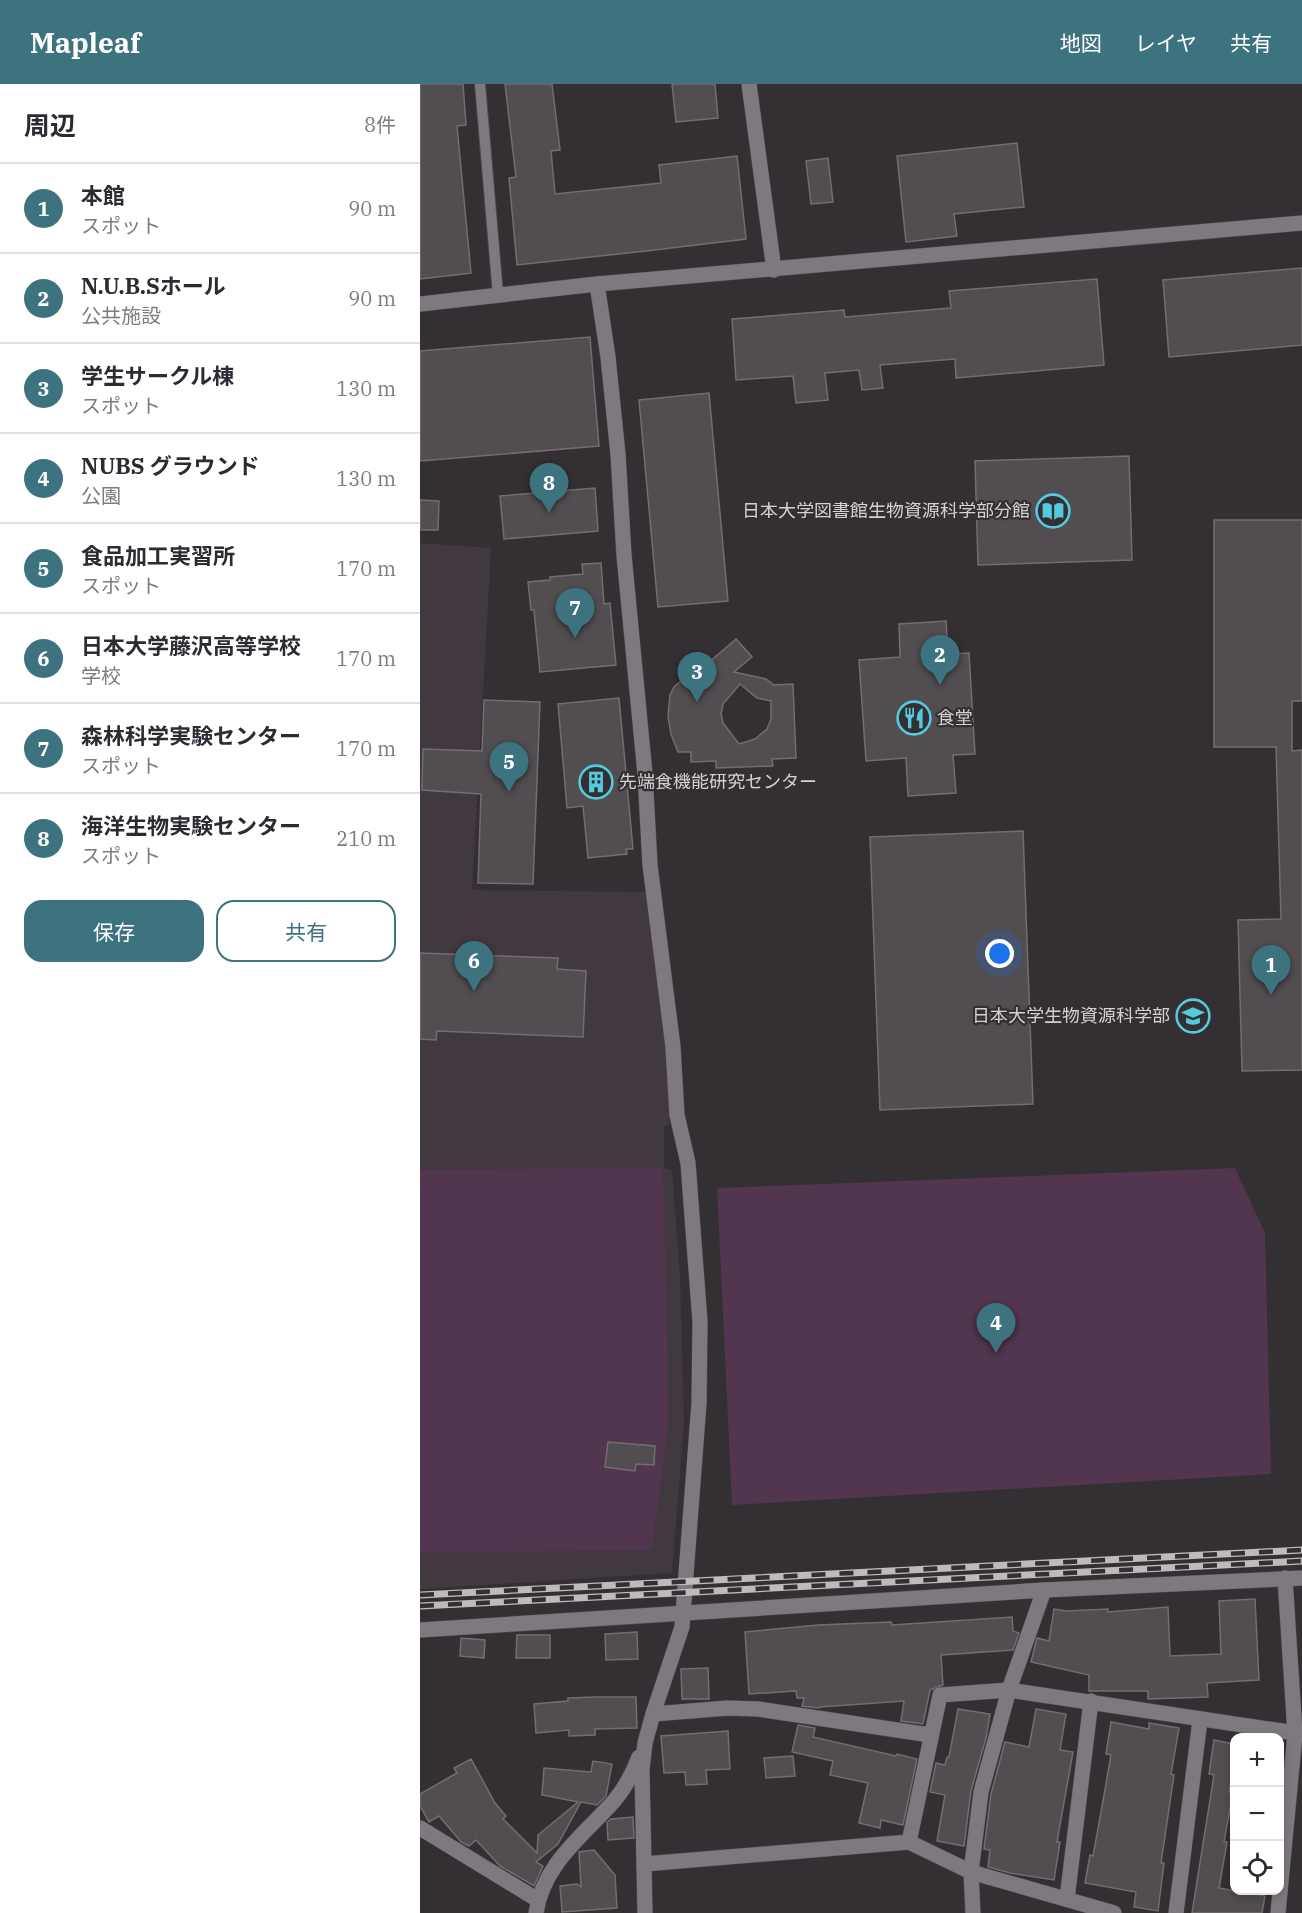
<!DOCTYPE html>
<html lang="ja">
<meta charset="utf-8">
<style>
body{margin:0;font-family:"IBM Plex Serif","Noto Sans JP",serif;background:#f7f7f7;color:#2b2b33}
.controls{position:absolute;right:18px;bottom:18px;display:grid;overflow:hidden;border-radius:12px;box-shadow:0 3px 9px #0003}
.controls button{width:54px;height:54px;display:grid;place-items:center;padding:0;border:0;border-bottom:2px solid #e1e1e2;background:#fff;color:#2b2b33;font:30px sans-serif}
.you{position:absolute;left:580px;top:870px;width:21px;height:21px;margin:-15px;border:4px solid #fff;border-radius:50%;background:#1a73e8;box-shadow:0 0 0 9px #1a73e833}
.badge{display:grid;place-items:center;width:39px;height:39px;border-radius:50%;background:#3d737f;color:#fff;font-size:20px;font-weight:700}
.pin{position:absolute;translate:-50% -50px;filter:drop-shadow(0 2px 3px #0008)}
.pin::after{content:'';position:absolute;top:32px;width:21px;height:18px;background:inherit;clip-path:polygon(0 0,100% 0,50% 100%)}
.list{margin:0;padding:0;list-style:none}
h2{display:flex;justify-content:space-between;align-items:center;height:78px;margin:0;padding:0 24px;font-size:26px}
h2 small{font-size:20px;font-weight:400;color:#7c7c81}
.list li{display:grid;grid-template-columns:39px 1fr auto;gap:18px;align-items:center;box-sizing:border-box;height:90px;padding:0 24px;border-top:2px solid #e1e1e2}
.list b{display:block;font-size:22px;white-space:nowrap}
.list p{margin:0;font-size:20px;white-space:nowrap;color:#7c7c81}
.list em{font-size:20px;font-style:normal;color:#7c7c81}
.actions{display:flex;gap:12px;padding:18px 24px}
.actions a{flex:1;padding:14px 0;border:2px solid #3d737f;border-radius:18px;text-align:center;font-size:21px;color:#3d737f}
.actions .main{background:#3d737f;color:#fff}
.icon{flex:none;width:33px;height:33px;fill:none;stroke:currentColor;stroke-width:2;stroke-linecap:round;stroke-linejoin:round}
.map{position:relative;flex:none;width:882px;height:1829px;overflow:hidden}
header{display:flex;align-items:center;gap:36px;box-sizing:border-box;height:84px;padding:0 30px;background:#3d737f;color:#fff}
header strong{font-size:28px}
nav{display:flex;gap:33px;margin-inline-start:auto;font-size:21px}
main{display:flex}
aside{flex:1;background:#fff}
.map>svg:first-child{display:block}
.built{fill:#423840}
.green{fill:#52354e}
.building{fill:#524d51;stroke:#736d72;stroke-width:1.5;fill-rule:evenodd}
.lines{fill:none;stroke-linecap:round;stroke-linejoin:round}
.lane-casing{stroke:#504b4f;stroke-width:12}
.street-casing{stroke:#504b4f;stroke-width:16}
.lane{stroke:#7e797e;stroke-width:10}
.street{stroke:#7e797e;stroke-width:15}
.rail-casing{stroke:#bebbbd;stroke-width:7}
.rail{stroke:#342f33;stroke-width:4.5;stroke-dasharray:14;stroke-linecap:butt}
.labels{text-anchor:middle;stroke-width:4.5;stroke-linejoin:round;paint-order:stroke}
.poi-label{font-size:18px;fill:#d4d1d3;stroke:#342f33;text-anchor:end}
</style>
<header>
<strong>Mapleaf</strong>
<nav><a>地図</a><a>レイヤ</a><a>共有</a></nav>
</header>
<main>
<aside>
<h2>周辺<small>8件</small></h2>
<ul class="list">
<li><span class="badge">1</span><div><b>本館</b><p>スポット</p></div><em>90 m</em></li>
<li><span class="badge">2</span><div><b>N.U.B.Sホール</b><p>公共施設</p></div><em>90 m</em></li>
<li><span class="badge">3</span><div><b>学生サークル棟</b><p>スポット</p></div><em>130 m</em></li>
<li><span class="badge">4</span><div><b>NUBS グラウンド</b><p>公園</p></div><em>130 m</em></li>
<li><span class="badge">5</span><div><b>食品加工実習所</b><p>スポット</p></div><em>170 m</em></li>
<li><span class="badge">6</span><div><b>日本大学藤沢高等学校</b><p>学校</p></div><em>170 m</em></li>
<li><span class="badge">7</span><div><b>森林科学実験センター</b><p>スポット</p></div><em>170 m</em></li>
<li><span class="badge">8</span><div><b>海洋生物実験センター</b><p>スポット</p></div><em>210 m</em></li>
</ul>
<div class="actions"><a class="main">保存</a><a>共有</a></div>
</aside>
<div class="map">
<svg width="882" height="1829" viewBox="0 0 882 1829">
<rect width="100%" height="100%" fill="#342f33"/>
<path class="built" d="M 0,459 L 71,464 L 52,806 L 228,808 L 255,1030 L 249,1032 L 249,1041 L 244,1043 L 244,1084 L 252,1086 L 260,1192 L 264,1339 L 252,1489 L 0,1505 Z"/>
<g class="green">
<path d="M 243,1083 L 249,1334 L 232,1466 L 0,1469 L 0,1086 Z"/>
<path d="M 815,1084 L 845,1149 L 851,1390 L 312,1421 L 297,1104 Z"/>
</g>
<g class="building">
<path d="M 0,0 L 43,0 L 46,41 L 37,42 L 51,189 L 0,195 Z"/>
<path d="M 85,0 L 132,0 L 140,66 L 131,67 L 135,110 L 241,99 L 239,81 L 317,72 L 326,155 L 226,167 L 97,181 L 89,94 L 96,93 Z"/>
<path d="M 252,0 L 295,0 L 298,34 L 256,38 Z"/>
<path d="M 597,59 L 604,123 L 534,130 L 537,152 L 486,158 L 477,72 Z"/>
<path d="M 408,74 L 413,118 L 391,120 L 386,77 Z"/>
<path d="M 882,184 L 882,261 L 749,273 L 743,196 Z"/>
<path d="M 677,195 L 684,281 L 536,294 L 535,275 L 460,281 L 463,304 L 442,306 L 439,286 L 405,289 L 408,316 L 376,319 L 373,292 L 316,296 L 312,235 L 424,226 L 425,233 L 531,224 L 529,207 Z"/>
<path d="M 170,253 L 179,362 L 0,377 L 0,267 Z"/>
<path d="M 289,309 L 308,517 L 238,523 L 219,316 Z"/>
<path d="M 709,372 L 712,476 L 558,481 L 555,377 Z"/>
<path d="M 175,404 L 178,447 L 84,455 L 80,412 Z"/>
<path d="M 0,416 L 19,417 L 18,446 L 0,446 Z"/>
<path d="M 794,436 L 882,436 L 882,617 L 872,617 L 872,667 L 882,666 L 882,986 L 822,987 L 818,836 L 861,835 L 856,663 L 794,663 Z"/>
<path d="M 181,479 L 184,520 L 190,519 L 196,581 L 120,588 L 114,526 L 111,526 L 108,498 L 130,496 L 130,493 L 163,490 L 162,480 Z"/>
<path d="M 526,537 L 528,570 L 549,569 L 555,670 L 533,671 L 536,709 L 488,712 L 486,674 L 446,677 L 439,576 L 480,573 L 479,540 Z"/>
<path d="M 316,555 L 332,573 L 314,588 L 346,595 L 354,601 L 373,600 L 376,674 L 352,675 L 353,682 L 296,684 L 296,677 L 271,678 L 271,668 L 258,668 L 251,650 L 248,632 L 250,611 L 254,603 L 285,576 L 288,579 ZM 320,600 L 337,614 L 351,617 L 351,635 L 347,645 L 335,655 L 319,660 L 303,639 L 301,630 L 303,620 Z"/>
<path d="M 199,614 L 213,765 L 206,765 L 207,770 L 168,774 L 163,722 L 147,724 L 138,620 Z"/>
<path d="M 64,616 L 120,618 L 113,800 L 58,799 L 61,710 L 2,706 L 3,665 L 62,667 Z"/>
<path d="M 603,747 L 613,1020 L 460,1026 L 450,753 Z"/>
<path d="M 0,869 L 138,874 L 137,885 L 166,887 L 163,953 L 17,947 L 16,956 L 0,955 Z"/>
<path d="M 188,1358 L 235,1362 L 234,1381 L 216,1380 L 215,1387 L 185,1383 Z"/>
<path d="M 835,1515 L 839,1596 L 787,1599 L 788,1613 L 728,1615 L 728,1607 L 669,1607 L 669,1591 L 611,1578 L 617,1554 L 629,1557 L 634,1525 L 647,1527 L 688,1525 L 688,1528 L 748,1523 L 750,1572 L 801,1570 L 799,1517 Z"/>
<path d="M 592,1533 L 593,1547 L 599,1549 L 593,1566 L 521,1571 L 523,1601 L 510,1606 L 503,1640 L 481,1637 L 484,1617 L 400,1623 L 399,1624 L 382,1622 L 384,1614 L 377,1614 L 376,1607 L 329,1610 L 325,1548 L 398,1541 L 471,1538 L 472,1541 Z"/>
<path d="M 217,1548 L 218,1575 L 186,1576 L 185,1550 Z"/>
<path d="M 97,1551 L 130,1551 L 130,1574 L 96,1574 Z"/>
<path d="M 41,1554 L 65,1556 L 64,1574 L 40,1572 Z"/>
<path d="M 288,1584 L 289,1615 L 262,1615 L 261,1585 Z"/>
<path d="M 174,1613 L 216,1613 L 217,1644 L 175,1645 L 175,1651 L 149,1652 L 149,1646 L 116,1649 L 114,1620 L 148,1617 L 148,1614 Z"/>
<path d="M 538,1625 L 570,1630 L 566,1654 L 551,1707 L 544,1762 L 517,1757 L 525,1711 L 510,1708 L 516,1679 L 525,1681 L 527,1673 L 529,1673 Z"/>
<path d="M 616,1625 L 646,1630 L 640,1666 L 653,1668 L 637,1758 L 640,1758 L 634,1796 L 590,1789 L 568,1783 L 570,1766 L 564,1765 L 571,1710 L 585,1658 L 609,1663 Z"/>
<path d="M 691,1638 L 729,1645 L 729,1639 L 759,1644 L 751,1690 L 754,1691 L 741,1779 L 744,1779 L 738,1827 L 714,1823 L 716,1808 L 665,1799 L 670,1771 L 673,1772 L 683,1717 L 691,1671 L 686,1670 Z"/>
<path d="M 378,1641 L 395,1644 L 393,1653 L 476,1672 L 477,1670 L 497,1675 L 483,1741 L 461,1736 L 460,1744 L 439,1739 L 448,1699 L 410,1691 L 413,1677 L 372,1668 Z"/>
<path d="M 308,1647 L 310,1685 L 286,1686 L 287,1700 L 266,1701 L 265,1688 L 244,1689 L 241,1652 Z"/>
<path d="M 794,1656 L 814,1660 L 814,1678 L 809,1708 L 813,1708 L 804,1758 L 807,1758 L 799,1804 L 845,1812 L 842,1829 L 772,1829 L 794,1691 L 789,1690 Z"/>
<path d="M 373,1672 L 375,1692 L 346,1694 L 344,1674 Z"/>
<path d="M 51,1675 L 75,1719 L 86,1732 L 83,1735 L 117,1769 L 118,1751 L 158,1718 L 122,1711 L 124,1684 L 171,1688 L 173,1677 L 192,1680 L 186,1712 L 177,1721 L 161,1718 L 138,1760 L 116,1778 L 123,1782 L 114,1802 L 80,1782 L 56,1756 L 49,1762 L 41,1758 L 19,1732 L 9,1738 L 0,1722 L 0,1710 L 37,1689 L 34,1684 Z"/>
<path d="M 213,1733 L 214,1754 L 188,1756 L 187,1738 L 191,1735 Z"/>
<path d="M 174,1766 L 195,1791 L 197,1824 L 142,1828 L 140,1802 L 157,1800 L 161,1803 L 159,1768 Z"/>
</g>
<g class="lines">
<defs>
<path id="lane" d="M 60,0 L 78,211"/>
<g id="street">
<path d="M 329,0 L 354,186"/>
<path d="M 177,200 L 188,273 L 198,370 L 204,471 L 225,690 L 230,781 L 253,963 L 257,1031 L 268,1079 L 280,1238 L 279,1319 L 262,1543 L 233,1630 L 225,1659 L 222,1686 L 225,1829"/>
<path d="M 0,220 L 177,200 L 882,139"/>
<path d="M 0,1546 L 624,1506 L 882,1494"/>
<path d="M 233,1630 L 308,1624 L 338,1625 L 510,1651"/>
<path d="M 0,1744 L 118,1816"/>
<path d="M 224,1780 L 489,1758"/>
<path d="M 647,1815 L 671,1617"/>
<path d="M 116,1829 C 123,1780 163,1752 194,1717 C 205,1704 213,1689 219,1673"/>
<path d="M 553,1829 L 551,1788 L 561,1708 L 589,1606 L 624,1506"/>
<path d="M 694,1829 L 551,1788 L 489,1758 L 520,1611 L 589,1606 L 882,1650"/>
<path d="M 756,1829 L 780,1636"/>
<path d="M 858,1829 L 875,1650 L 865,1494"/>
</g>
</defs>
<use href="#lane" class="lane-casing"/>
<use href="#street" class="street-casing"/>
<use href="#lane" class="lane"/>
<use href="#street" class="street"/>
<defs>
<g id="rail">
<path d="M 0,1511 L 882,1466"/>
<path d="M 0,1522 L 882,1477"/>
</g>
</defs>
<use href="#rail" class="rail-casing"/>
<use href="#rail" class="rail"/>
</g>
<defs>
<symbol id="library-ring" viewBox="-11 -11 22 22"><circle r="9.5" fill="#342f33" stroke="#54cadd" stroke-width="1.5"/><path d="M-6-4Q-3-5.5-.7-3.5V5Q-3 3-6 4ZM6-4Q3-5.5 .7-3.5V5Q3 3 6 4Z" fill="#54cadd"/></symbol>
<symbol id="restaurant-ring" viewBox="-11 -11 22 22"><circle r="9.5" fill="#342f33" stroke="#54cadd" stroke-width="1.5"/><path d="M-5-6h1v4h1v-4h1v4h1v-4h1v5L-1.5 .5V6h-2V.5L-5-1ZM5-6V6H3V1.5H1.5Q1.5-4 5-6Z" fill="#54cadd"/></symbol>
<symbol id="building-ring" viewBox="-11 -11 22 22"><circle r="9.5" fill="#342f33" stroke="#54cadd" stroke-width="1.5"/><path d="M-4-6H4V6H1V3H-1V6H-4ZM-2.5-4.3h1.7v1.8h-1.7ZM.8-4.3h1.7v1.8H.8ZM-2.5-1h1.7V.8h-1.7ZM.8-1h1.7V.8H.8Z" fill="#54cadd"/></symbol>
<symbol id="university-ring" viewBox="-11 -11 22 22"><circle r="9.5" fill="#342f33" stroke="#54cadd" stroke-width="1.5"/><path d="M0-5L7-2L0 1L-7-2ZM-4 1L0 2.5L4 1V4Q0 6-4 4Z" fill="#54cadd"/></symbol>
</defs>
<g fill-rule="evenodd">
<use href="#library-ring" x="614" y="408" width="38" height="38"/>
<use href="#restaurant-ring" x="475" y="615" width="38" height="38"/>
<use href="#building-ring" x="157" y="679" width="38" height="38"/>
<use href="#university-ring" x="754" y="913" width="38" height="38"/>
</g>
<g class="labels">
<g class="poi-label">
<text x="610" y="433">日本大学図書館生物資源科学部分館</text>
<text x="517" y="640" text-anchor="start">食堂</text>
<text x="199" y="704" text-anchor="start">先端食機能研究センター</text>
<text x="750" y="938">日本大学生物資源科学部</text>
</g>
</g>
</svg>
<div class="controls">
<button>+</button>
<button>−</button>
<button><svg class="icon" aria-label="locate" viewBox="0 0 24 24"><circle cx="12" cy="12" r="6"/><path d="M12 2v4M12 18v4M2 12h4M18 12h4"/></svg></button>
</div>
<div class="you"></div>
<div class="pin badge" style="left:851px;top:911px">1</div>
<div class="pin badge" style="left:520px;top:601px">2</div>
<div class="pin badge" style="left:277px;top:618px">3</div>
<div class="pin badge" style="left:576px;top:1269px">4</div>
<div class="pin badge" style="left:89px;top:708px">5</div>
<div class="pin badge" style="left:54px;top:907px">6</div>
<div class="pin badge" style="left:155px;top:554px">7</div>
<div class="pin badge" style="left:129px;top:429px">8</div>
</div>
</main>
